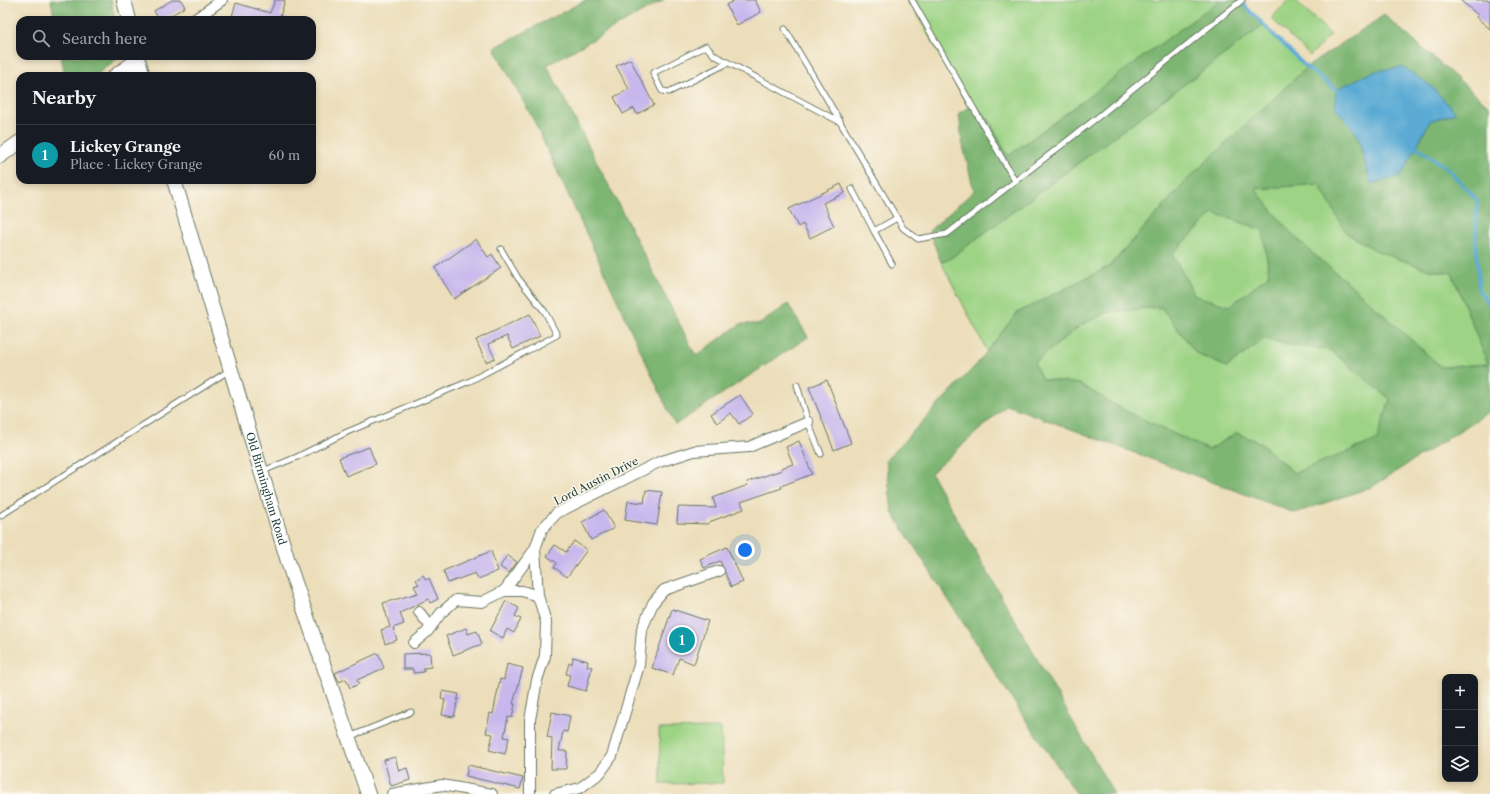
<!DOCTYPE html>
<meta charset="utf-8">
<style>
body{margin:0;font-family:"Libre Caslon Text",serif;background:#20242c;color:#f1f3f6}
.controls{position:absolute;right:12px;bottom:12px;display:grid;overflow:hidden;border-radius:8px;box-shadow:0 2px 6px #0003}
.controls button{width:36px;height:36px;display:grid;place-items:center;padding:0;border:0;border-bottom:1px solid #363941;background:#171b24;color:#f1f3f6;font:20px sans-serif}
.you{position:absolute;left:745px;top:550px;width:14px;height:14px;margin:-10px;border:3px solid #fff;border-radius:50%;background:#1a73e8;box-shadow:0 0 0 6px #1a73e833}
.badge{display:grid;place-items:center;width:26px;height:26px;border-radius:50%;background:#0b8043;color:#fff;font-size:13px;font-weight:700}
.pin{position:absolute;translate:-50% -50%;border:2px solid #fff;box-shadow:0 1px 4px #0006}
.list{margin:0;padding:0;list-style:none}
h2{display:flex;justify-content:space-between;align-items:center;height:52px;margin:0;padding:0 16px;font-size:17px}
h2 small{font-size:13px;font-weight:400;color:#9ea1a6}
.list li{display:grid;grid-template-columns:26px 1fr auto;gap:12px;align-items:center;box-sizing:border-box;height:60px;padding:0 16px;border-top:1px solid #363941}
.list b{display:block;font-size:15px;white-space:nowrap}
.list p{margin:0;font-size:13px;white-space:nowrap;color:#9ea1a6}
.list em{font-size:13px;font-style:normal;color:#9ea1a6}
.icon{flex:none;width:22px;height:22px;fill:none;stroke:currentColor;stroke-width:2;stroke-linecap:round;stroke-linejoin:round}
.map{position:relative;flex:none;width:1490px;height:794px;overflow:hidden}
.search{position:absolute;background:#171b24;box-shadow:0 2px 6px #0003;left:16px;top:16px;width:300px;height:44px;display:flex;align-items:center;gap:10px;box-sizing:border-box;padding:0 14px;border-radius:12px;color:#9ea1a6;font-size:15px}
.panel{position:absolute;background:#171b24;box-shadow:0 2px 6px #0003;left:16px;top:72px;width:300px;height:112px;border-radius:12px}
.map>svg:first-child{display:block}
.green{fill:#9cd384;stroke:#5e885c}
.forest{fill:#7db572;stroke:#4e7953;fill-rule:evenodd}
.water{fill:#5aaad4;stroke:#3c7484}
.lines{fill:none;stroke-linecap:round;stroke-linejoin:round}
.stream{stroke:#5aaad4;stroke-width:3.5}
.building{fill:#c8b7ed}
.lane-casing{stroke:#677563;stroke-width:7}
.street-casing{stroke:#677563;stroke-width:12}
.secondary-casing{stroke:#677563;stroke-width:16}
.lane{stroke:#fff;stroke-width:5}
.street{stroke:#fff;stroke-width:10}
.secondary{stroke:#fff;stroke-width:14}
.labels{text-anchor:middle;stroke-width:3;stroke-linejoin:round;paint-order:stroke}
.street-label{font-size:11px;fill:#1f3d34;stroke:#fbf7ec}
</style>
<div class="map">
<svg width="1490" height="794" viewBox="0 0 1490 794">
<rect width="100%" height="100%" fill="#fbf7ec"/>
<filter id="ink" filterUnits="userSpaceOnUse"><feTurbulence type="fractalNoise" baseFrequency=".025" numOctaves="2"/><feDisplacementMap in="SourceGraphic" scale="8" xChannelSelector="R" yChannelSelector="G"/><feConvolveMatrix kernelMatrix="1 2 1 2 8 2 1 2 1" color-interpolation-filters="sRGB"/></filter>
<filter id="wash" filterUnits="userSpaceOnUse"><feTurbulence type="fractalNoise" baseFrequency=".012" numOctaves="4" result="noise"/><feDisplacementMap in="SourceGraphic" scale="16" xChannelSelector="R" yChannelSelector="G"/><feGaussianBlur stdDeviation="0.9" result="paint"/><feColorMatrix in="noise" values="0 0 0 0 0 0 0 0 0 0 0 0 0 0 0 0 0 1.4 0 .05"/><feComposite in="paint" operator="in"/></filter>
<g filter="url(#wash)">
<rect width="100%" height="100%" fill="#ecdeba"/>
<g class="green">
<path d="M 909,0 L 1220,0 L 1000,163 Z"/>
<path d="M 1289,0 L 1295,0 L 1331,35 L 1310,56 L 1271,18 Z"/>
<path d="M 1264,25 L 1307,68 L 1187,180 L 1110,266 L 1017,313 L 987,351 L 941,262 L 948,260 Z"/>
<path d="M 1319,184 L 1347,233 L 1377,251 L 1429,270 L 1452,273 L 1488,364 L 1441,367 L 1353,287 L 1312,253 L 1284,225 L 1255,189 Z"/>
<path d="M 1214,213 L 1263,229 L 1269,275 L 1230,306 L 1195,296 L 1172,254 Z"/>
<path d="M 1161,307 L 1197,354 L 1227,367 L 1264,339 L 1289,345 L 1331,350 L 1390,399 L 1377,440 L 1294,473 L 1259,442 L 1236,433 L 1209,450 L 1127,412 L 1079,384 L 1042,379 L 1034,363 L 1081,325 L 1107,312 Z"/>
<path d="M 721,728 L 723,783 L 661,784 L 659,729 Z"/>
</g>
<g class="forest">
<path d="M 51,0 L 111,0 L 115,20 L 55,20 Z"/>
<path d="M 586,0 L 664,0 L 547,65 L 696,356 L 740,324 L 760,324 L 788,304 L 808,337 L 675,425 L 533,119 L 494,48 Z"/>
<path d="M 1220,0 L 1237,0 L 1264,25 L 948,260 L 941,262 L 929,231 L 974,191 L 962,141 L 959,113 L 974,105 L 989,119 L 1008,156 Z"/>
<path d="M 1384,15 L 1490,107 L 1490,411 L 1372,487 L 1295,513 L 1007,405 L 931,473 L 1114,794 L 1077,794 L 1027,722 L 892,512 L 886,460 L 976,365 L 1017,313 L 1110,266 L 1187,180 L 1307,67 ZM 1456,113 L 1430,121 L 1416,146 L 1371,183 L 1357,134 ZM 1319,184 L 1346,233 L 1377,251 L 1429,270 L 1452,273 L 1488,364 L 1441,367 L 1353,287 L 1312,253 L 1284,225 L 1255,189 ZM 1214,213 L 1263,230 L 1269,275 L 1230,306 L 1195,296 L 1172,254 ZM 1161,307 L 1197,354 L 1227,367 L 1264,339 L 1289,345 L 1330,350 L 1390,399 L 1377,440 L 1294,473 L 1259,442 L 1236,433 L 1209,450 L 1127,412 L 1079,384 L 1042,379 L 1034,363 L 1081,325 L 1107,312 Z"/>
<path d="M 61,56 L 120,56 L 95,76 L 65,76 Z"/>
</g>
<path class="water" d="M 1404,67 L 1431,86 L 1456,113 L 1430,121 L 1401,176 L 1371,184 L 1357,134 L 1335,107 L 1336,89 L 1375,71 Z"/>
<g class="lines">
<g class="stream">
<path d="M 1240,1 L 1307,68 L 1340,92"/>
<path d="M 1413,144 L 1449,170 L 1477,200 L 1476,244 L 1479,291 L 1490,305"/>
</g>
</g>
<g id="blocks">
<g class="building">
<path d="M 172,0 L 181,0 L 185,7 L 163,20 L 159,20 L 154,11 Z"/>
<path d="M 275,0 L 285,0 L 280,16 L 286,18 L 286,20 L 247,20 L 232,16 L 236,3 L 270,13 Z"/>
<path d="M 735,0 L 755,0 L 761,12 L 737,25 L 726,5 Z"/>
<path d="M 1460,0 L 1490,0 L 1490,29 L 1476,17 L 1478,15 Z"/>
<path d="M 630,59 L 654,105 L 637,114 L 634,108 L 623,114 L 614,97 L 629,89 L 616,66 Z"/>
<path d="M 841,184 L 845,193 L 823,203 L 834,226 L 810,238 L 803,224 L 798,227 L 789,209 Z"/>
<path d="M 476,239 L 488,257 L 492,254 L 501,268 L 454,299 L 435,268 Z"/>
<path d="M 530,314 L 540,336 L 513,349 L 507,336 L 488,344 L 495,358 L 486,362 L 476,340 Z"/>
<path d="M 827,380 L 851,443 L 834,450 L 809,387 Z"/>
<path d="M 740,395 L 753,414 L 739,424 L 731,413 L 717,423 L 711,414 Z"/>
<path d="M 799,441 L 812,474 L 781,486 L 782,488 L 741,502 L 744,509 L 709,522 L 709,524 L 677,523 L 678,507 L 716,508 L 713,498 L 748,485 L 747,482 L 782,470 L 781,468 L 793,464 L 786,447 Z"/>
<path d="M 369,447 L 376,464 L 346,476 L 339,458 Z"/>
<path d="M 646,490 L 662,492 L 657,525 L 625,520 L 628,501 L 644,503 Z"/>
<path d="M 604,510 L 614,528 L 591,540 L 582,522 Z"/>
<path d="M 574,541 L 587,550 L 567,577 L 554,567 L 557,563 L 547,556 L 555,545 L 566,552 Z"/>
<path d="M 727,547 L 743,582 L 731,587 L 720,561 L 704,568 L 700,559 Z"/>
<path d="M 491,551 L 498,571 L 478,579 L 475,573 L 448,583 L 443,571 Z"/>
<path d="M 507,555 L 517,562 L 509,573 L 500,567 Z"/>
<path d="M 423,575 L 426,580 L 429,578 L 438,599 L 430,603 L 428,599 L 400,613 L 404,624 L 393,628 L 397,640 L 385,644 L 381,630 L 390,627 L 383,603 L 418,593 L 414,586 L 419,584 L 416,580 Z"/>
<path d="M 506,601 L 519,608 L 515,616 L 521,619 L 514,633 L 507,629 L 503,638 L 490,631 Z"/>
<path d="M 672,609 L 708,621 L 694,664 L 679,658 L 673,675 L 652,668 Z"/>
<path d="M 466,628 L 468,634 L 477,631 L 482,644 L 453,655 L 446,636 Z"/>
<path d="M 378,653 L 384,668 L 357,680 L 359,684 L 350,688 L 346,679 L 339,682 L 335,673 Z"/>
<path d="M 430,653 L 431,667 L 424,668 L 424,672 L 413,673 L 413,669 L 403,669 L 403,654 Z"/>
<path d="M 573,657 L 588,661 L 587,666 L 592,667 L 586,691 L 567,686 L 570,675 L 566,674 L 569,663 L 572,664 Z"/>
<path d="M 507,664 L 523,668 L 513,704 L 515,704 L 512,718 L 508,717 L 504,737 L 509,738 L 505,754 L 489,750 L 493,734 L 486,733 L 490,713 L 493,714 L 500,679 L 504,680 Z"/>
<path d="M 442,691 L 459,694 L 454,717 L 442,715 L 445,700 L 441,699 Z"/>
<path d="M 552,712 L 570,716 L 567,732 L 563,731 L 559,751 L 567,751 L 566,769 L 551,769 L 552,738 L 547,737 Z"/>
<path d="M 395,757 L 399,771 L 407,768 L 410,780 L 391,786 L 384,760 Z"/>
<path d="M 468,765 L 523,778 L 520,789 L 466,776 Z"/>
</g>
</g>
</g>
<g filter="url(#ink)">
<use href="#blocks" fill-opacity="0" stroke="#677563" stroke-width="1"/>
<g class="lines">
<defs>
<g id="lane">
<path d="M 912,0 L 1015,181"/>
<path d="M 785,29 L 840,121"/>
<path d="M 728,63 L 669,92 L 662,91 L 653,73 L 706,46 L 714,55 L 840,122 L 903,228 L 918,239 L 947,234 L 1098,117 L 1242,0"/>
<path d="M 852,189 L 874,231 L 897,218"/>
<path d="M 874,231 L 892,264"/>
<path d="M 797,385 L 808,422 L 821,454"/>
<path d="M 263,471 L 297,457 L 347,432 L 470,381 L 557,335 L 545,312 L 518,278 L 501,249"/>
<path d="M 0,516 L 230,370"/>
<path d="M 349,737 L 411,712"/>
</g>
<g id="street">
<path d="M 194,20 L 222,0"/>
<path d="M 504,591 L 535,549"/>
<path d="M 419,612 L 431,627"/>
<path d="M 414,643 L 427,632 L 441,613 L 456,600 L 482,602 L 504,591 L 522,591 L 538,596"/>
<path d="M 392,794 L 442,785 L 492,794"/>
<path d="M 530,794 L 530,720 L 537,680 L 545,656 L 546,622 L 538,596 L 535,549 L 542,529 L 557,513 L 659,462 L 694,451 L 749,447 L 808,422"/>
<path d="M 555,794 L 580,788 L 600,773 L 612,756 L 639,665 L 642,629 L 653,603 L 664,590 L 719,571"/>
</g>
<g id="secondary">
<path d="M 124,0 L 129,20"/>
<path d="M 137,56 L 143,76"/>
<path d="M 115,76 L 138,60"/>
<path d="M 0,156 L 20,142"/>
<path id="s1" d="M 174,180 L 290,568 L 368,794"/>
</g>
</defs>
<use href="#lane" class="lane-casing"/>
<use href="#street" class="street-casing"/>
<use href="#secondary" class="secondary-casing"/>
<use href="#lane" class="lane"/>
<use href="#street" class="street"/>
<use href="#secondary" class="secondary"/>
</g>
</g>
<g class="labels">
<g class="street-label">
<text transform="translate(596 481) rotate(-27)" y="4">Lord Austin Drive</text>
<text dy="4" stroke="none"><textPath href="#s1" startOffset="322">Old Birmingham Road</textPath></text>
</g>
</g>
</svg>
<div class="controls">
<button>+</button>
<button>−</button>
<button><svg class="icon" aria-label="layers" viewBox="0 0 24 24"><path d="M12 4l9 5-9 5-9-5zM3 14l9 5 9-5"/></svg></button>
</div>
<div class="you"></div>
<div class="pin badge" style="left:682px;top:640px;background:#0f9aa8">1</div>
<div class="search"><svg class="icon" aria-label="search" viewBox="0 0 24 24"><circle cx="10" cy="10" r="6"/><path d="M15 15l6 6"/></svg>Search here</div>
<section class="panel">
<h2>Nearby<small></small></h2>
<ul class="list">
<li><span class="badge" style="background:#0f9aa8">1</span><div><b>Lickey Grange</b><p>Place · Lickey Grange</p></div><em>60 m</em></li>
</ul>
</section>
</div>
